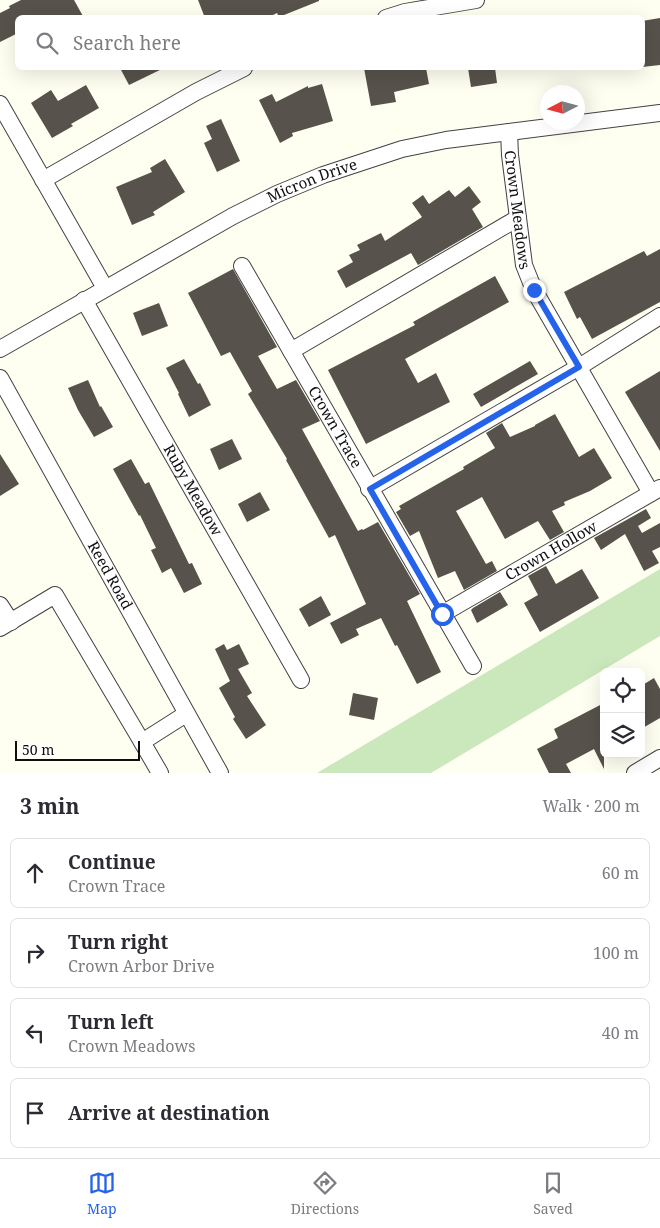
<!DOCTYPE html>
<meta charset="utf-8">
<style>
body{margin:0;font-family:"Noto Serif",serif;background:#f7f7f7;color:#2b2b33}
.controls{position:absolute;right:15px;bottom:15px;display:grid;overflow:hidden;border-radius:8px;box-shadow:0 5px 20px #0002}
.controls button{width:45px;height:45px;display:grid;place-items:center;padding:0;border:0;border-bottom:1px solid #e1e1e2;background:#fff;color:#2b2b33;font:25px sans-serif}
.compass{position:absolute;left:540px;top:85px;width:45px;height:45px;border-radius:50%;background:#fff;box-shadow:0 5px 20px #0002;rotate:264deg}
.scale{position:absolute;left:15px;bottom:12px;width:125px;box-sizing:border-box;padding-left:5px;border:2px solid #0f0f0f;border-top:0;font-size:14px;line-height:18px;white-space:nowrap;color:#0f0f0f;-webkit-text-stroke:4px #fff;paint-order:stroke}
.stop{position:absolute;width:15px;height:15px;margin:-11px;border:4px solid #2563eb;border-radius:50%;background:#fff}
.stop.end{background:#2563eb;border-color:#fff;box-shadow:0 1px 5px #0008}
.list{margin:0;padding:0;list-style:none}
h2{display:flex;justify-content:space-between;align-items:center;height:65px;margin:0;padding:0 20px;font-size:21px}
h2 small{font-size:16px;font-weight:400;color:#7c7c81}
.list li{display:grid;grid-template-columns:32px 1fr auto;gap:15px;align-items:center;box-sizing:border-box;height:70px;margin:0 10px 10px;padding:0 10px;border:1px solid #e1e1e2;border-radius:8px}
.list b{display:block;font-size:19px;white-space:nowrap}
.list p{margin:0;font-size:16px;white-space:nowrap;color:#7c7c81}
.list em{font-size:16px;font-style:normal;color:#7c7c81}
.icon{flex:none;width:28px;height:28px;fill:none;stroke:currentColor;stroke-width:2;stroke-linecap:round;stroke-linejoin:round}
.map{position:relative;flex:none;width:660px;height:773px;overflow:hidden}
.search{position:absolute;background:#fff;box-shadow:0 5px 20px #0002;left:15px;right:15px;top:15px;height:55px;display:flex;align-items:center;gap:12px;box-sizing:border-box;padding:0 18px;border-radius:8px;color:#7c7c81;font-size:19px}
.sheet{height:385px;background:#fff}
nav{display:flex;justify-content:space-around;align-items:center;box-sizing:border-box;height:70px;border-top:1px solid #e1e1e2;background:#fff;font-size:14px;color:#7c7c81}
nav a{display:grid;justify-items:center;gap:2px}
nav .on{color:#2563eb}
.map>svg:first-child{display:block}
.green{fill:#cae8bb}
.building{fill:#57524b}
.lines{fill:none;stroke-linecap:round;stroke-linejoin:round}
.minor-casing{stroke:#424242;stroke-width:18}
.minor{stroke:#fff;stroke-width:16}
.route{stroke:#2563eb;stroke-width:6}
.labels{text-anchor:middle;stroke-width:5;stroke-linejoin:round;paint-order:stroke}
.street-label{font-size:15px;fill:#0f0f0f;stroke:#fff}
</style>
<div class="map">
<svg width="660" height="773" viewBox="0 0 660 773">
<rect width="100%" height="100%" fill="#fefef1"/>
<path class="green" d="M 660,569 L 660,636 L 431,773 L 317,773 Z"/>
<g class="building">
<path d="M 21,0 L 74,0 L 84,18 L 18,18 L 18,33 L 0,42 L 0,13 L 10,8 L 9,6 Z"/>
<path d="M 198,0 L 319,0 L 319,1 L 279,17 L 277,13 L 267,18 L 205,18 Z"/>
<path d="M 660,18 L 660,65 L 642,67 L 642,21 Z"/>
<path d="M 120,68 L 164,68 L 129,85 Z"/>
<path d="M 364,68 L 426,68 L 429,84 L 394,92 L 396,102 L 371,106 Z"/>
<path d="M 468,68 L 495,68 L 497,83 L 471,87 Z"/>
<path d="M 322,84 L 333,121 L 292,133 L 293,136 L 280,143 L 259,100 L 272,94 L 276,102 L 308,86 L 308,88 Z"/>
<path d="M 86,85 L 99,108 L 71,124 L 73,126 L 52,138 L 31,103 L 51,90 L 58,101 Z"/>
<path d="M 221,119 L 240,161 L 217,172 L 204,143 L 212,139 L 206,126 Z"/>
<path d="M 165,159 L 185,192 L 153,212 L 155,215 L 132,225 L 116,187 L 152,172 L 150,168 Z"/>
<path d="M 469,186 L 481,202 L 472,209 L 483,227 L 418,265 L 411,253 L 346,288 L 337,271 L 353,262 L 349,255 L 360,250 L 357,245 L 381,233 L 385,241 L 422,217 L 412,203 L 423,195 L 429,204 L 449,190 L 455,197 Z"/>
<path d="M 660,249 L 660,302 L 592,339 L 580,317 L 577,319 L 564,292 L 644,251 L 647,256 Z"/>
<path d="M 233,269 L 277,347 L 258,356 L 277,389 L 296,380 L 320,421 L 302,429 L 358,531 L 362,529 L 363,530 L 378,522 L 420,594 L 407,601 L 441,672 L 417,684 L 397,645 L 395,646 L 381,618 L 356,629 L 359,635 L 341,644 L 330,623 L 366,604 L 335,535 L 329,538 L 286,460 L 287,459 L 248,394 L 252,391 L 230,352 L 221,356 L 188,293 Z"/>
<path d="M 495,276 L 509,302 L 405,359 L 418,383 L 436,373 L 450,402 L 366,444 L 328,370 L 415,325 L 413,322 Z"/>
<path d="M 159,303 L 168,326 L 142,336 L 133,313 Z"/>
<path d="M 184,359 L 198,384 L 200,383 L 211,405 L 189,417 L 178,394 L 179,393 L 166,368 Z"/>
<path d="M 530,361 L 538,374 L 481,407 L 473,394 Z"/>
<path d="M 660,371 L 660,451 L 625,392 Z"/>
<path d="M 88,380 L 100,407 L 101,406 L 113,427 L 94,437 L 78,410 L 68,388 Z"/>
<path d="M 555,414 L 579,457 L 594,448 L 612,478 L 590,491 L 564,502 L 565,505 L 552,511 L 564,532 L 550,540 L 538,521 L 505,539 L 482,497 L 456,511 L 486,564 L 492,561 L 497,571 L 464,590 L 455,571 L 438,578 L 419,531 L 410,536 L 396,512 L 401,509 L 399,506 L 464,469 L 463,467 L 495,448 L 486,433 L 502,423 L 510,437 L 535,426 L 535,425 Z"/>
<path d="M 232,439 L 242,459 L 219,470 L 210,449 Z"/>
<path d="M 0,454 L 19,484 L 0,496 Z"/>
<path d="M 131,459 L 145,484 L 149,482 L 189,564 L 192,563 L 202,584 L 184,593 L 171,568 L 162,573 L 151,550 L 156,548 L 140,515 L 139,516 L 113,469 Z"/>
<path d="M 260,492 L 270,510 L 247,522 L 238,504 Z"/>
<path d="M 646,509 L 651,518 L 638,526 L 642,533 L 660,523 L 660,547 L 652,551 L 659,563 L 644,571 L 625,534 L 601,550 L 594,538 Z"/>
<path d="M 546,566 L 556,584 L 582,569 L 599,598 L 540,632 L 524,603 L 538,595 L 528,576 Z"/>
<path d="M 500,592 L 508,605 L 477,623 L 471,610 L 473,608 Z"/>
<path d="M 321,596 L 331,615 L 309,627 L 299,609 Z"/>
<path d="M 224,644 L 227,650 L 239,644 L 249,664 L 238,669 L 252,693 L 247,696 L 266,725 L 246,739 L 233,719 L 235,717 L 219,688 L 230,681 L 215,649 Z"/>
<path d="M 654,678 L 660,689 L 660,718 L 641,729 L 641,686 Z"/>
<path d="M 353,693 L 378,698 L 374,720 L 349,715 Z"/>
<path d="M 604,703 L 604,769 L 594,749 L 566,764 L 571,773 L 549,773 L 537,749 L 558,738 L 554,729 Z"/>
</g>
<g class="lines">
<defs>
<g id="minor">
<path d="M 386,18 L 405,12 L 476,0"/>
<path d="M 0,104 L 105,288"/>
<path id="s1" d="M 509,132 L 510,155 L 524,265 L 534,290 L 651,493"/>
<path d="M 43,180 L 196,92 L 244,68"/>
<path id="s2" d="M 242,266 L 473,666"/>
<path id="s3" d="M 84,300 L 301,680"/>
<path id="s4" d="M 0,349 L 233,216 L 277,194 L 323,175 L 402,149 L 446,140 L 660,113"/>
<path d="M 291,351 L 518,218"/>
<path id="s5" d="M 0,378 L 220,773"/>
<path d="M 369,489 L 579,367 L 660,316"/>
<path d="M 0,605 L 11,622"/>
<path id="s6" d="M 442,614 L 660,488"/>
<path d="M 0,628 L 55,595 L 142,742"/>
<path d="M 160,773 L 142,742 L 186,714"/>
<path d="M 635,773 L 660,758"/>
</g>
</defs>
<use href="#minor" class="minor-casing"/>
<use href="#minor" class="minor"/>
</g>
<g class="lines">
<path class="route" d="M 442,614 L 370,489 L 579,367 L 534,290"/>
</g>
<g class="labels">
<g class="street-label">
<text dy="5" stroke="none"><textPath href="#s4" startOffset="355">Micron Drive</textPath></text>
<text dy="5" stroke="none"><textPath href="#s1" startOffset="78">Crown Meadows</textPath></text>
<text dy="5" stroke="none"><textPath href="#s2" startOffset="186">Crown Trace</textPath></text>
<text dy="5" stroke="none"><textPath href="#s3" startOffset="219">Ruby Meadow</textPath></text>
<text dy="5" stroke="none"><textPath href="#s6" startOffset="126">Crown Hollow</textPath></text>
<text dy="5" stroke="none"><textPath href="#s5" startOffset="226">Reed Road</textPath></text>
</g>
</g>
</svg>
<div class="controls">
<button><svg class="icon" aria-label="locate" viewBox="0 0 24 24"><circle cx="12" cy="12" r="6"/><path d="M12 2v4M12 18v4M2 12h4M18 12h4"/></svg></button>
<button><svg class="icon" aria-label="layers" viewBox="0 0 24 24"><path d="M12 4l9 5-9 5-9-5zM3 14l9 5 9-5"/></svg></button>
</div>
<svg class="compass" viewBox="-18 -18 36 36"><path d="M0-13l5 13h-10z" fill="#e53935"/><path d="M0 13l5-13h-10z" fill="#7c7c81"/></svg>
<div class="scale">50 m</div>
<div class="stop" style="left:442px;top:614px"></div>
<div class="stop end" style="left:534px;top:290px"></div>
<div class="search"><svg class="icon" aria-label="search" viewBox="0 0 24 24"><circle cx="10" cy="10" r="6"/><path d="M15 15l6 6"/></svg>Search here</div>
</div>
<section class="sheet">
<h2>3 min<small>Walk · 200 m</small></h2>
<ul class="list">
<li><svg class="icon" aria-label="ahead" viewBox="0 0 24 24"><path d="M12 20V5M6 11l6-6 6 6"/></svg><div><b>Continue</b><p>Crown Trace</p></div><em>60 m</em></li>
<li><svg class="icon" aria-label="right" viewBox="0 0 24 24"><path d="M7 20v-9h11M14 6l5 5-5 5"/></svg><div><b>Turn right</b><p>Crown Arbor Drive</p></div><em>100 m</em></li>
<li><svg class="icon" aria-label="left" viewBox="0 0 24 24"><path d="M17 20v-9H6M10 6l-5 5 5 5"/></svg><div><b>Turn left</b><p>Crown Meadows</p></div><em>40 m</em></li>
<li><svg class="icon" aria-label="arrive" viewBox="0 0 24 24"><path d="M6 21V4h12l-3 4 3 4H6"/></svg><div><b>Arrive at destination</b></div></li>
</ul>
</section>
<nav>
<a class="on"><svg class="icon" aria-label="map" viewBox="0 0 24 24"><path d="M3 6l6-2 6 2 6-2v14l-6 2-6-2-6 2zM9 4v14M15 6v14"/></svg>Map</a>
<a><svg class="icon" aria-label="directions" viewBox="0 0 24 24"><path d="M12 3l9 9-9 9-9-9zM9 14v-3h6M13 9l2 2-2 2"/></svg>Directions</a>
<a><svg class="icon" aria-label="saved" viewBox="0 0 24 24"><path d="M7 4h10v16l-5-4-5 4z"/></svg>Saved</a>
</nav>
